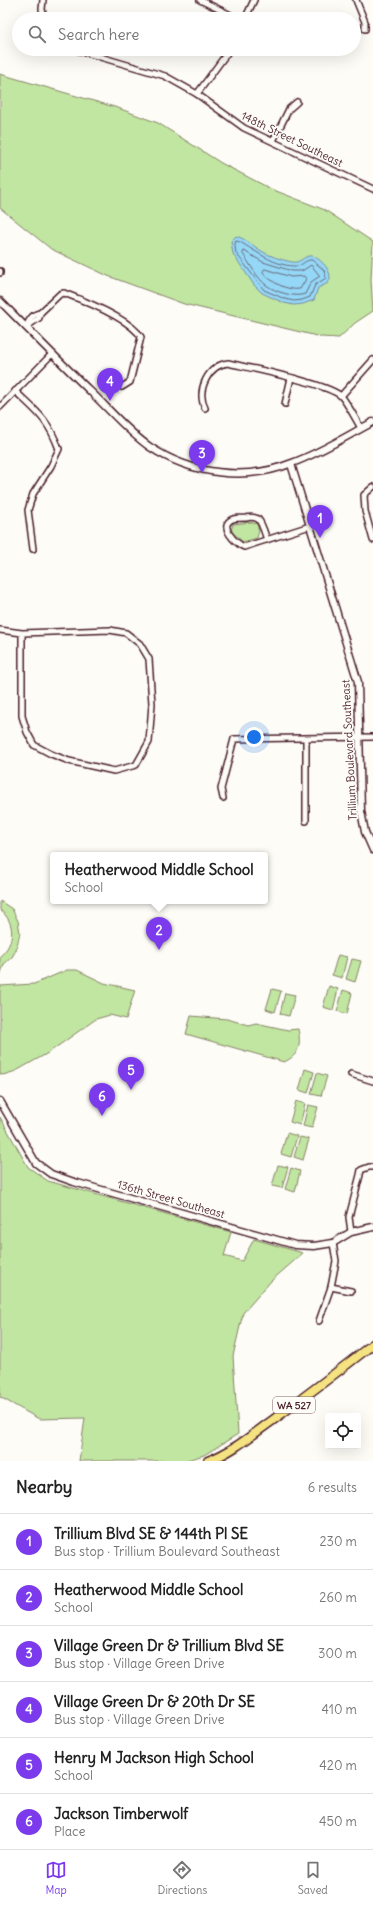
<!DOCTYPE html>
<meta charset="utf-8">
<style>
body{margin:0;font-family:Delius,sans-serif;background:#f6f6f6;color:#222}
.controls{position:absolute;right:12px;bottom:12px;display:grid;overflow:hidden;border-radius:4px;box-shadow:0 4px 16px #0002}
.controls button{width:36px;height:36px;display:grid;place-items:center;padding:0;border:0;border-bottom:1px solid #e0e0e0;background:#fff;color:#222;font:20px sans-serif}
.you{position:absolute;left:254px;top:737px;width:14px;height:14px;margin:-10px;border:3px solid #fff;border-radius:50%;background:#1a73e8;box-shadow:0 0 0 6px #1a73e833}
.badge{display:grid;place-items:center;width:26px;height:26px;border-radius:50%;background:#7c3aed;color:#fff;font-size:13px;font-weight:700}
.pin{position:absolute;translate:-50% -33px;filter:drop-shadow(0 1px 2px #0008)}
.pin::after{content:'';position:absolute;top:21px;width:14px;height:12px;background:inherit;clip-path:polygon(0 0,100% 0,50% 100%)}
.popup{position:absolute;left:50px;top:852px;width:218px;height:52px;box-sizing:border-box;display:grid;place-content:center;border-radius:4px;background:#fff;filter:drop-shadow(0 1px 3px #0005);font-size:13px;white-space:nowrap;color:#767676}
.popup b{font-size:15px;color:#222}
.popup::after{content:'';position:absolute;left:50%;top:100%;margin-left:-8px;border:8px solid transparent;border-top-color:#fff}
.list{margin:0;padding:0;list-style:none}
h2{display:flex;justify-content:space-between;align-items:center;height:52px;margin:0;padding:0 16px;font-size:17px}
h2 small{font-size:13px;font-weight:400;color:#767676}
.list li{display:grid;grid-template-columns:26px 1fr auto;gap:12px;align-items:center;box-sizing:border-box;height:56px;padding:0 16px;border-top:1px solid #e0e0e0}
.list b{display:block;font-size:15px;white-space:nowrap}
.list p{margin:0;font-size:13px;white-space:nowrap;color:#767676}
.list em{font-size:13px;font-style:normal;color:#767676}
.icon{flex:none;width:22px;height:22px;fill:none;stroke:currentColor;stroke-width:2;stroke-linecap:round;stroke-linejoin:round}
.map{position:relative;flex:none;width:373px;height:1461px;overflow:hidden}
.search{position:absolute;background:#fff;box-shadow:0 4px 16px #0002;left:12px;right:12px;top:12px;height:44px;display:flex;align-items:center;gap:10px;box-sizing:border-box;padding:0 14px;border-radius:22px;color:#767676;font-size:15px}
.sheet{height:388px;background:#fff}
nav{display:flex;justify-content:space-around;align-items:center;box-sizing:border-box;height:56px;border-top:1px solid #e0e0e0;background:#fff;font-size:11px;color:#767676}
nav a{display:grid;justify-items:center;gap:2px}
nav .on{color:#7c3aed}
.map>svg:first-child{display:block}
.green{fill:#c1e6a1;stroke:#868266}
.water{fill:#95d7f6;stroke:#778da5}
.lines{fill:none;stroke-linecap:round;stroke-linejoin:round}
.shore{stroke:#68697c;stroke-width:1}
.minor-casing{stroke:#4a1f2b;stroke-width:8}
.tertiary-casing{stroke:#4a1f2b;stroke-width:9}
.primary-casing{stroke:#4a1f2b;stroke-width:11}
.minor{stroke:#fdfcf7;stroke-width:5}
.tertiary{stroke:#fdfcf7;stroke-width:6}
.primary{stroke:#f5e382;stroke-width:8}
.labels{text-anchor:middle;stroke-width:3.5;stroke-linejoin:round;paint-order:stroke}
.shield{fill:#fdfcf7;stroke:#806168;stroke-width:1}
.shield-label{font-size:10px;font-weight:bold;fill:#4a1f2b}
.street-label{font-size:11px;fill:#4a1f2b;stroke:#fdfcf7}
</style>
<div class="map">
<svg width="373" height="1461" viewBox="0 0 373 1461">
<rect width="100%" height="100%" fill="#fdfcf7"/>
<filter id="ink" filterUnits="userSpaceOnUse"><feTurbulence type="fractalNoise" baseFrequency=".025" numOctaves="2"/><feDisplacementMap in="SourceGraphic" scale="8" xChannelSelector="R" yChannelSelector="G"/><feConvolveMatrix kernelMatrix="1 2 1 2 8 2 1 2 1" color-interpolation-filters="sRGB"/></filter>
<g filter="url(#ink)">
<g class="green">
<path d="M 0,74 L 118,108 L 158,123 L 221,163 L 271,189 L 325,210 L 373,242 L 371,280 L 373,311 L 355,323 L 339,338 L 321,337 L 184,304 L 108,276 L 51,249 L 0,208 Z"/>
<path d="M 251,522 L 257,524 L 259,531 L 257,538 L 243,542 L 231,531 L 233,524 Z"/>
<path d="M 0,901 L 12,909 L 18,921 L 20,933 L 16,950 L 12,957 L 4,964 L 0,976 L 0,956 C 15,944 16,922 0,910 Z"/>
<path d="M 338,955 L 347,957 L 342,978 L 332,975 Z"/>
<path d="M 352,959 L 361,961 L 355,982 L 346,979 Z"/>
<path d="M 67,970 L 77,970 L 104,983 L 135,990 L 126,1019 L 110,1015 L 96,1019 L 48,1053 L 16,1071 L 3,1075 L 0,1074 L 0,986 L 34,984 Z"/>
<path d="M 329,986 L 338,989 L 333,1010 L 323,1007 Z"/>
<path d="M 272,989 L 281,991 L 275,1012 L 266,1009 Z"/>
<path d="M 343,990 L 352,993 L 347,1014 L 337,1011 Z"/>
<path d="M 285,993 L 295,995 L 289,1016 L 280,1014 Z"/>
<path d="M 191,1016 L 227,1019 L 248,1025 L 256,1023 L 288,1030 L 298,1029 C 301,1044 300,1055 284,1062 L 186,1034 Z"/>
<path d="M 305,1069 L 314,1072 L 308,1093 L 299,1090 Z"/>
<path d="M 317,1073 L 327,1076 L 321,1096 L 311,1094 Z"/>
<path d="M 296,1101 L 305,1104 L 300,1125 L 290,1122 Z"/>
<path d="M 308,1105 L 318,1107 L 312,1128 L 303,1126 Z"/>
<path d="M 0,1117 L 28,1167 L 48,1181 L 231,1232 L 224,1256 L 242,1261 L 254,1239 L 303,1253 L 271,1281 L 243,1313 L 233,1356 L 238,1434 L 204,1455 L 184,1461 L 79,1461 L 85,1418 L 39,1419 L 0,1397 Z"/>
<path d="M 287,1133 L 297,1136 L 291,1157 L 281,1154 Z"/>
<path d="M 300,1137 L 309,1139 L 303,1160 L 294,1157 Z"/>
<path d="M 278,1165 L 288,1167 L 282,1188 L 272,1186 Z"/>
<path d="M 291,1168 L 300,1171 L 295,1192 L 285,1189 Z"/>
</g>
<path class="water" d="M 236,236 C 246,239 252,245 260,250 C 269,256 282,260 292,262 C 302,264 305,252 315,257 C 322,261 331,270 330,279 L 328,283 L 318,288 L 314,300 L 303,304 L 294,305 L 284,303 L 262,293 L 254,285 L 233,254 L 231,241 Z"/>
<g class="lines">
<g class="shore">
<path d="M 236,241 L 240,242 C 257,252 275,266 295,266 C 302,267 305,259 312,260 L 324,270 L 326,278 L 315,285 L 310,297 L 302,300 L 294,301 L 285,299 L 264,290 L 236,253 L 235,246 Z"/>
<path d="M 244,251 L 263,262 L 292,271 L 302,271 L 311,265 L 320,276 L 311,282 L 305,294 C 294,298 276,292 266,285 C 257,278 250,264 243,254 Z"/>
<path d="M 265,269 L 291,277 L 304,276 L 306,279 L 300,289 C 287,291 270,282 263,272 Z"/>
</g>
<defs>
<g id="minor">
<path d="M 43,0 L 42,9 L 44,19"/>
<path d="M 200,0 L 239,19"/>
<path d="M 356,0 L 365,22 L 365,29"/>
<path d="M 245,19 L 254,0"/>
<path d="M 73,49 L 165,76 L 197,94 L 244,128 L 373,189"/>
<path d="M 197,94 L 230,49"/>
<path d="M 273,141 L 289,109 L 297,102"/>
<path d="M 0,271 L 0,273"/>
<path d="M 26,327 L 39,318 L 40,313 L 60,294 L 64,293 C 85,301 130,319 141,337 L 130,382 L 122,387"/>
<path d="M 26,327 C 29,320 32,314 40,313"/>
<path d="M 15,391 C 37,412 48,419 59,449 L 51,466 L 33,494 L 28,510 L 33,549"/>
<path d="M 341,396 L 373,360"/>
<path d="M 285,404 L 291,378"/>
<path d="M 0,407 L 52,354"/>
<path d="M 205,408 C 196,391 208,365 228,363 C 249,368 331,384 342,397 C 349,406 355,418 361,428"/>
<path d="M 373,487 L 364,495 L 365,511 L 373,540"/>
<path d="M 267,540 C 265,534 262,523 258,519 C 254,517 250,517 246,518 C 242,518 236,518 233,519 C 217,525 236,544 244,547 L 310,526"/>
<path d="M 0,630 L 22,633 L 110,630 L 126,633 L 140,644 L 149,659 L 152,704 L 149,742 L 136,765 L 114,771 L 69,761 L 51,754 L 34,745 L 27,732 L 22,716 L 22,633"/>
<path d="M 223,798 L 221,789 L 234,739 L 373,737"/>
<path d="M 306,821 L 306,739"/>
<path d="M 351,1074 L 373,1081"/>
<path d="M 351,1232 L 349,1217 L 360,1175 L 361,1170 L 369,1167 L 373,1167"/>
<path d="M 331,1287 L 351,1291"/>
<path d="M 319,1321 L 331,1287 L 336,1261 L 333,1243"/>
</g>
<g id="tertiary">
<path d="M 0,301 C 30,331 59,361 90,391 C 108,408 129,433 150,447 C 191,474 245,482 292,463 C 320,453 347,436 373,422"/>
<path d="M 291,464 L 358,682 L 361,811 L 365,832 L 373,850"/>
<path d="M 0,1101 L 36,1163 L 51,1174 L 74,1182 L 295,1245 L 314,1246 L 333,1243 L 351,1232 L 373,1227"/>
</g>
<path id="primary" d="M 208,1461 C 232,1452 252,1435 273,1420 C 307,1395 340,1370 373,1344"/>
</defs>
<use href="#minor" class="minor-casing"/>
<use href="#tertiary" class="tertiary-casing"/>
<use href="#primary" class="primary-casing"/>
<use href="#minor" class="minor"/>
<use href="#tertiary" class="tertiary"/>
<use href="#primary" class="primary"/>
</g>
</g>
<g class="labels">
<rect class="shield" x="273" y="1397" width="42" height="16" rx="3"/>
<g class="shield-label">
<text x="294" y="1409">WA 527</text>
</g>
<g class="street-label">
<text transform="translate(292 139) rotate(26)" y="4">148th Street Southeast</text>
<text transform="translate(349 750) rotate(-93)" y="4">Trillium Boulevard Southeast</text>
<text transform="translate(171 1199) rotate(16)" y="4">136th Street Southeast</text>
</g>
</g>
</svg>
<div class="controls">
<button><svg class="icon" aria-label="locate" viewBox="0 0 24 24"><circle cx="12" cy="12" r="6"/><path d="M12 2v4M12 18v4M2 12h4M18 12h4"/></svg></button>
</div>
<div class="you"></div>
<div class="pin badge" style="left:320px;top:538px">1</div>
<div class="pin badge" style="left:159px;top:950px">2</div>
<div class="popup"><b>Heatherwood Middle School</b>School</div>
<div class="pin badge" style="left:202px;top:473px">3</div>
<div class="pin badge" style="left:110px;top:401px">4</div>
<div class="pin badge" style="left:131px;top:1090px">5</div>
<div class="pin badge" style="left:102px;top:1116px">6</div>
<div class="search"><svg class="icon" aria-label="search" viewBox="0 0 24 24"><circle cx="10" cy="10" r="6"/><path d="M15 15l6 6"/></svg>Search here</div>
</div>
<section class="sheet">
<h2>Nearby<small>6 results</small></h2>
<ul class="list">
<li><span class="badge">1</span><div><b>Trillium Blvd SE &amp; 144th Pl SE</b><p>Bus stop · Trillium Boulevard Southeast</p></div><em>230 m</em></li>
<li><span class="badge">2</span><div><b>Heatherwood Middle School</b><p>School</p></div><em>260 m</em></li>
<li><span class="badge">3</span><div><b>Village Green Dr &amp; Trillium Blvd SE</b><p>Bus stop · Village Green Drive</p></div><em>300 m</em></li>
<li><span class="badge">4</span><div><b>Village Green Dr &amp; 20th Dr SE</b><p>Bus stop · Village Green Drive</p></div><em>410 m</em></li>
<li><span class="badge">5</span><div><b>Henry M Jackson High School</b><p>School</p></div><em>420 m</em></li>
<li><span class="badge">6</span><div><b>Jackson Timberwolf</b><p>Place</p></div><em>450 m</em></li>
</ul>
</section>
<nav>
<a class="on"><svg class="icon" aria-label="map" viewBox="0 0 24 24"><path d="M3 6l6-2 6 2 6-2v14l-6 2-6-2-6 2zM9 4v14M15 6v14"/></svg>Map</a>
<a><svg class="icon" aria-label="directions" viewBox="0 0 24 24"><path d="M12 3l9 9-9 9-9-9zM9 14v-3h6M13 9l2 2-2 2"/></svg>Directions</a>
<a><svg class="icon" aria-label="saved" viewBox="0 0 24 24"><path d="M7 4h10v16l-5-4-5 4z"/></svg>Saved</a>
</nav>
